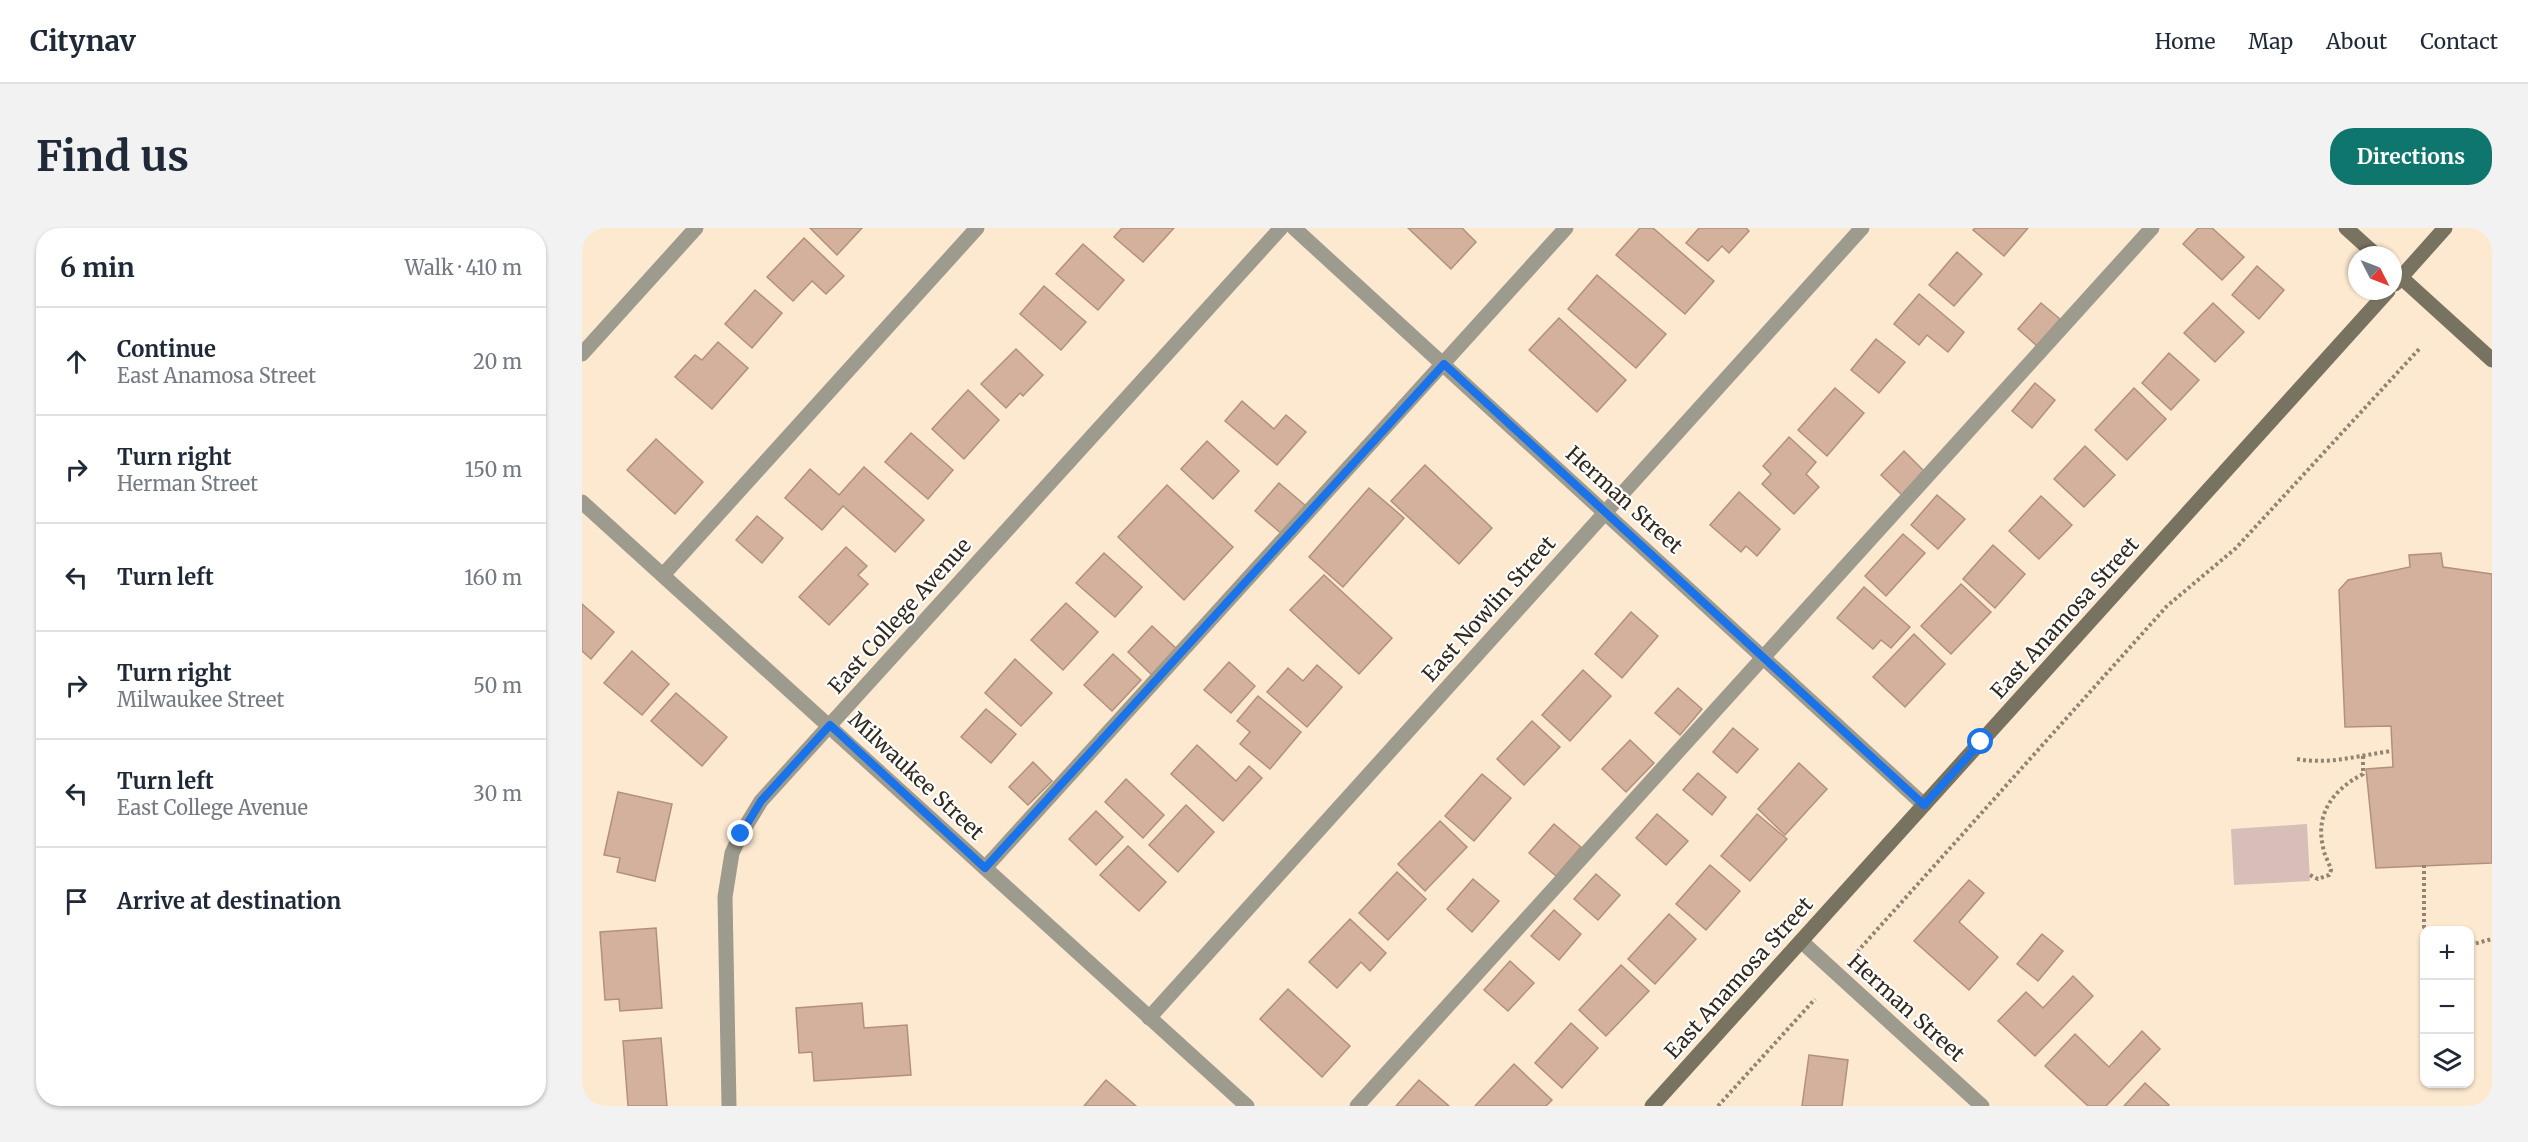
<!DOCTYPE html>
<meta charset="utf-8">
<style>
body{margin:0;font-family:Merriweather,serif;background:#f2f2f3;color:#1f2937}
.controls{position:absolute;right:18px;bottom:18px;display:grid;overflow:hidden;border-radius:12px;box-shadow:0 2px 4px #0004}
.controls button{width:54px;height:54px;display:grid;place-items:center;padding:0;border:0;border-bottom:2px solid #e0e1e3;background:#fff;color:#1f2937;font:30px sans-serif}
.compass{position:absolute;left:1766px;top:18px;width:54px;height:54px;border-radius:50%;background:#fff;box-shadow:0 2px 4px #0004;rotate:132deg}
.stop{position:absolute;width:18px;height:18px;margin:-14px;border:4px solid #1a73e8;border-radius:50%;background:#fff}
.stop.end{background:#1a73e8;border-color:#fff;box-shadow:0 2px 6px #0008}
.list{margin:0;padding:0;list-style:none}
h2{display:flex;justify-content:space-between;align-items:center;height:78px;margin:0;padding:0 24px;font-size:26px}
h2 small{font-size:20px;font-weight:400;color:#747a83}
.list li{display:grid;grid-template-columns:39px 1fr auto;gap:18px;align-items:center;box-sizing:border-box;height:108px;padding:0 24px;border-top:2px solid #e0e1e3}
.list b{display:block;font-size:22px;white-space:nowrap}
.list p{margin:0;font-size:20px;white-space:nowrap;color:#747a83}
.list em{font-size:20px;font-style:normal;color:#747a83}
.icon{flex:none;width:33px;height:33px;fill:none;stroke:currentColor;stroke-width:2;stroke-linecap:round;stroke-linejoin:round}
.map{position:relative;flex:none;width:1910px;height:878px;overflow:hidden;border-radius:24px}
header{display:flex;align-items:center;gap:36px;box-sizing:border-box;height:84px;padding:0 30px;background:#fff;border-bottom:2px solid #e0e1e3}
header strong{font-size:28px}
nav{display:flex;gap:33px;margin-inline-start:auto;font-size:21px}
.intro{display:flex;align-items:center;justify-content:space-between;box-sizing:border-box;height:144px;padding:0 36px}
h1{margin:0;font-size:42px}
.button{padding:15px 27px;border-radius:24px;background:#0f766e;color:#fff;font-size:21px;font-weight:700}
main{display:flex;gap:36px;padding:0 36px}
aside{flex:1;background:#fff;border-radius:24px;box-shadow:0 2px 4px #0004}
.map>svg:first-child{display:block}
.green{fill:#d8beb9}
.building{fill:#d4b19d;stroke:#b2907d;stroke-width:1.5}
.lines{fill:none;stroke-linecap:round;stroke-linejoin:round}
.path{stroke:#928472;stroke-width:4;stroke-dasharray:3 3;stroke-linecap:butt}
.lane{stroke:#9d9a8e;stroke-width:15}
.street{stroke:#9d9a8e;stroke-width:15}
.secondary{stroke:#787361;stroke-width:15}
.route{stroke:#1a73e8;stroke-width:8}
.labels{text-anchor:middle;stroke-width:4.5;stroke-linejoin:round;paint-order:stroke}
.street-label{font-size:21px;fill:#32291d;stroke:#fff}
</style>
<header>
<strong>Citynav</strong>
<nav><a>Home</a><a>Map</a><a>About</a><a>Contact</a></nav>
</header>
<div class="intro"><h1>Find us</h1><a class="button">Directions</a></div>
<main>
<aside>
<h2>6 min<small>Walk · 410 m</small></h2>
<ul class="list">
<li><svg class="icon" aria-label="ahead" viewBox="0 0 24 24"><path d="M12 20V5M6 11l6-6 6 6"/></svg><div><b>Continue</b><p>East Anamosa Street</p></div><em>20 m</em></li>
<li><svg class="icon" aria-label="right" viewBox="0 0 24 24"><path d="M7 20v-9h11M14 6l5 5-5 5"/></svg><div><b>Turn right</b><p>Herman Street</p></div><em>150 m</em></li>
<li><svg class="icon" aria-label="left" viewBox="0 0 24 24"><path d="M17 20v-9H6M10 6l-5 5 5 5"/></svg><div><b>Turn left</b></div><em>160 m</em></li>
<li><svg class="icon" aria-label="right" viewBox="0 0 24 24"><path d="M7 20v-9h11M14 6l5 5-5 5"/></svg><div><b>Turn right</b><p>Milwaukee Street</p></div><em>50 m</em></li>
<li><svg class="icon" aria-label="left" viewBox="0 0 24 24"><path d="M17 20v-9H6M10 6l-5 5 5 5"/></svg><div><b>Turn left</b><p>East College Avenue</p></div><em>30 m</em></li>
<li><svg class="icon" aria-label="arrive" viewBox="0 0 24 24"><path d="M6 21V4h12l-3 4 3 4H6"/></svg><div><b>Arrive at destination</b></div></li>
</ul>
</aside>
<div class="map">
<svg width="1910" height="878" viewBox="0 0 1910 878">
<rect width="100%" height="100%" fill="#fde9d0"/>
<path class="green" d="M 1725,596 L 1728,653 L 1652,657 L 1649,601 Z"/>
<g class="building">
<path d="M 0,0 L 11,0 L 0,13 Z"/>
<path d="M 228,0 L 280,0 L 255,27 Z"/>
<path d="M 540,0 L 592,0 L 561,34 L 532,9 Z"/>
<path d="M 826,0 L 880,0 L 894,14 L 869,41 Z"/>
<path d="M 1058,0 L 1071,0 L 1132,53 L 1103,86 L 1034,27 Z"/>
<path d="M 1117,0 L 1164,0 L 1167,3 L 1147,25 L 1140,18 L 1126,33 L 1104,15 Z"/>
<path d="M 1393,0 L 1446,0 L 1422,28 L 1391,2 Z"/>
<path d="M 1616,0 L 1630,0 L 1662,29 L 1640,52 L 1601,16 Z"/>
<path d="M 222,10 L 262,48 L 244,66 L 230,53 L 211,73 L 185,49 Z"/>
<path d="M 501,16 L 542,52 L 516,82 L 474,46 Z"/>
<path d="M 1375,24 L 1400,46 L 1372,78 L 1347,57 Z"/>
<path d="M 1675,38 L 1702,62 L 1677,91 L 1650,67 Z"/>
<path d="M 1015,47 L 1084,106 L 1054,140 L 986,81 Z"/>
<path d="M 462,58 L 504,94 L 479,122 L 438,86 Z"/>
<path d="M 173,62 L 200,85 L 170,120 L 143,96 Z"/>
<path d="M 1337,66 L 1382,104 L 1366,124 L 1345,107 L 1337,117 L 1312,96 Z"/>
<path d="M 1459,75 L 1478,91 L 1455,118 L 1436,101 Z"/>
<path d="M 1631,75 L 1662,104 L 1633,134 L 1602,105 Z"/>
<path d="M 977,90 L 1044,152 L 1015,184 L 947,122 Z"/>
<path d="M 1294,111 L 1323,134 L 1297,165 L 1269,142 Z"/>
<path d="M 136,114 L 166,140 L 130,181 L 93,149 L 113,127 L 120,132 Z"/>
<path d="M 434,121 L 461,147 L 441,168 L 438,165 L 424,180 L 399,156 Z"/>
<path d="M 1587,125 L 1617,152 L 1589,182 L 1560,155 Z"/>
<path d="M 1453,155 L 1473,172 L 1450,200 L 1430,183 Z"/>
<path d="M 1253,160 L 1282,185 L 1245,228 L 1216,202 Z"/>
<path d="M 1552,160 L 1584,191 L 1545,232 L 1513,202 Z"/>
<path d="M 386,162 L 417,192 L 382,231 L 350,201 Z"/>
<path d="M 660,173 L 692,201 L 704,187 L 724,204 L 695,237 L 643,193 Z"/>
<path d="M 329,205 L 371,242 L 346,271 L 303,234 Z"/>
<path d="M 1207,209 L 1234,234 L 1224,246 L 1237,259 L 1212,286 L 1180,256 L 1189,246 L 1181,238 Z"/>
<path d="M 74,211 L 121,254 L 93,286 L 45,242 Z"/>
<path d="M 625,213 L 657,243 L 631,271 L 599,241 Z"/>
<path d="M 1503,218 L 1533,247 L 1502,279 L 1472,251 Z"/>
<path d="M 1322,223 L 1342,243 L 1320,267 L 1299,247 Z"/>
<path d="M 843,237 L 910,300 L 877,336 L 809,273 Z"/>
<path d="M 282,239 L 342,292 L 313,324 L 261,278 L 240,302 L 203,270 L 228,241 L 257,267 Z"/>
<path d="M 697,255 L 724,278 L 700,306 L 673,283 Z"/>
<path d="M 585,257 L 651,319 L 602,372 L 536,309 Z"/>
<path d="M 787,260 L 822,290 L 761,359 L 727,329 Z"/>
<path d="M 1157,264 L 1198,301 L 1175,328 L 1164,318 L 1159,324 L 1128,297 Z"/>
<path d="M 1355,267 L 1383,291 L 1356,321 L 1329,297 Z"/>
<path d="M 1459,268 L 1490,297 L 1457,331 L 1427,303 Z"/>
<path d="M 175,288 L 201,310 L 180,335 L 154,312 Z"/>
<path d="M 1321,306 L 1343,325 L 1304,368 L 1283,348 Z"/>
<path d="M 1411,317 L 1443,346 L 1413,380 L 1381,351 Z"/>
<path d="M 264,319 L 285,338 L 276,347 L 286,356 L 247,397 L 217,369 Z"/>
<path d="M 522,325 L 560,359 L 533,389 L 494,355 Z"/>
<path d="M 1859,325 L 1861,339 L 1910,346 L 1910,635 L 1794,640 L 1784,541 L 1811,539 L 1809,498 L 1763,499 L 1757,362 L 1766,352 L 1828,339 L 1827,327 Z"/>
<path d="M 742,347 L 810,410 L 777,446 L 708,382 Z"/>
<path d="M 1379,356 L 1409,384 L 1369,426 L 1339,398 Z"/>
<path d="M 1282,359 L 1328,399 L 1309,420 L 1299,412 L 1291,421 L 1255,390 Z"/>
<path d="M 484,375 L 516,404 L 481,442 L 449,412 Z"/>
<path d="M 0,376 L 32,404 L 9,431 L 0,423 Z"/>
<path d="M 1049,384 L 1076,408 L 1040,450 L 1013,426 Z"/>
<path d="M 570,398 L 596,422 L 571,448 L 546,424 Z"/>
<path d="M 1332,406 L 1363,436 L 1323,479 L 1291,449 Z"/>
<path d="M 50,423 L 87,456 L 60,487 L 22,455 Z"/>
<path d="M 531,426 L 559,452 L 530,483 L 502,457 Z"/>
<path d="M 433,431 L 470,465 L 439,498 L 403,465 Z"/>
<path d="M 647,434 L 673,458 L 649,485 L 622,462 Z"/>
<path d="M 735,437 L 760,459 L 725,499 L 685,464 L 706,440 L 721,453 Z"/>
<path d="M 1001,442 L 1029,468 L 988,513 L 960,487 Z"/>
<path d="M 1096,460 L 1120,481 L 1098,507 L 1073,485 Z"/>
<path d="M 94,465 L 145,509 L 120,538 L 69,493 Z"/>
<path d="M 676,468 L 719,504 L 688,541 L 658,516 L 668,504 L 655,493 Z"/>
<path d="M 404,481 L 434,506 L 409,535 L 379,509 Z"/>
<path d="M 950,493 L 978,519 L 942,557 L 915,531 Z"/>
<path d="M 1151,500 L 1176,521 L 1155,545 L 1131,524 Z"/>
<path d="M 1048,512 L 1072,535 L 1044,564 L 1020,541 Z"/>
<path d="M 615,517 L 654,553 L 667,538 L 680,550 L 641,593 L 589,546 Z"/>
<path d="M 451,534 L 470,553 L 446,577 L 427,559 Z"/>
<path d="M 1217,535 L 1245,561 L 1203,607 L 1176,581 Z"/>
<path d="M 1116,545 L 1144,569 L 1130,587 L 1101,562 Z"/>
<path d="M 900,546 L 929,570 L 892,613 L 863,588 Z"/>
<path d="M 544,551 L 582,587 L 561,610 L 523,574 Z"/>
<path d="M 36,564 L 90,576 L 73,653 L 35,644 L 38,630 L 22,627 Z"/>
<path d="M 604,577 L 632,604 L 596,644 L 567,617 Z"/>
<path d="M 514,583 L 541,609 L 514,637 L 487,611 Z"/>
<path d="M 1075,586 L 1106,613 L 1084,637 L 1054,610 Z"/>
<path d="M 1175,586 L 1205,611 L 1168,653 L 1139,628 Z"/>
<path d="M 858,593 L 885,619 L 843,663 L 816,636 Z"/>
<path d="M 972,596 L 999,619 L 974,648 L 947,625 Z"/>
<path d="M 546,618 L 584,654 L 557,683 L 518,647 Z"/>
<path d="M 1128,637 L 1158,663 L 1124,702 L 1094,676 Z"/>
<path d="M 815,644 L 844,671 L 806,712 L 777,685 Z"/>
<path d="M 1014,646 L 1038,667 L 1016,692 L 992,671 Z"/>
<path d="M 891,651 L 917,673 L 890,704 L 865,681 Z"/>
<path d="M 1387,652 L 1402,665 L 1377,694 L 1416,729 L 1387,762 L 1332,713 Z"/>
<path d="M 972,682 L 999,706 L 977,732 L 949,708 Z"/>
<path d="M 1087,686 L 1114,711 L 1073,756 L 1046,731 Z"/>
<path d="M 768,691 L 804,725 L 788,743 L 779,734 L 755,760 L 727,734 Z"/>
<path d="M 74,700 L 80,780 L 38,783 L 37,771 L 23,772 L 18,704 Z"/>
<path d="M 1460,706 L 1481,723 L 1456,753 L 1435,736 Z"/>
<path d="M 928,733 L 952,755 L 926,783 L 902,762 Z"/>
<path d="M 1039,737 L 1067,763 L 1024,808 L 997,782 Z"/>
<path d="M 1491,748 L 1511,768 L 1453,828 L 1416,793 L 1444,764 L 1461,780 Z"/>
<path d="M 706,761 L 768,818 L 740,849 L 678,791 Z"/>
<path d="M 280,775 L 282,800 L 325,797 L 329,847 L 232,853 L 230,824 L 217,825 L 214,780 Z"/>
<path d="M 989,795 L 1016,820 L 980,860 L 953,835 Z"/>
<path d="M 1560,803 L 1578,821 L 1524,878 L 1506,878 L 1463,838 L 1493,806 L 1527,839 Z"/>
<path d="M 79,810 L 85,878 L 46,878 L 41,813 Z"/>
<path d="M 1227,827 L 1266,832 L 1260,878 L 1220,878 Z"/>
<path d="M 932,836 L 970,872 L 964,878 L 893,878 Z"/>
<path d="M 524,852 L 554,878 L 502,878 Z"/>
<path d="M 837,852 L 867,878 L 814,878 Z"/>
<path d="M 1563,855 L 1587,877 L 1586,878 L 1542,878 Z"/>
</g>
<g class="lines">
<g class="path">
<path d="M 1715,531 C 1749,537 1777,527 1810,523"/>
<path d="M 1842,637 L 1842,699 L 1845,702"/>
<path d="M 1728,647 L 1736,651 L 1747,647 L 1749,642 C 1747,634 1742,627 1741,619 C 1733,585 1752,561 1781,546 L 1781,526"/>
<path d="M 1888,717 L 1910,711"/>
<path d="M 1275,724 L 1585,378 L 1654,320 L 1838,120"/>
<path d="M 1136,878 L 1233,771"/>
</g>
<g class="lane">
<path d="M 81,347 L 395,0"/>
<path d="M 403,640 L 984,0"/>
<path d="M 775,878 L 1570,0"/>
</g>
<g class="street">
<path d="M 712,0 L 1342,577"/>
<path d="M 0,126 L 114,0"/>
<path d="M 0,274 L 665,878"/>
<path d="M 1219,713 L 1400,878"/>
<path d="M 567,790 L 1280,0"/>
<path d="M 147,878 L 143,669 L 150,625 L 159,606 L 179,573 L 699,0"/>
</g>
<g class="secondary">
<path d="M 1764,0 L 1794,27"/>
<path d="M 1811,42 L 1910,132"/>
<path d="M 1813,56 L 1863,0"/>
<path d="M 1070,878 L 1806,63"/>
</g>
</g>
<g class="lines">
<path class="route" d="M 159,606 L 179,573 L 248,497 L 403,640 L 862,136 L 1342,577 L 1399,514"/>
</g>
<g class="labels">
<g class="street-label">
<text transform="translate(1042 272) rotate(42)" y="7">Herman Street</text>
<text transform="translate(907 381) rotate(-48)" y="7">East Nowlin Street</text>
<text transform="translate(318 388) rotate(-48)" y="7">East College Avenue</text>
<text transform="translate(1483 390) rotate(-48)" y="7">East Anamosa Street</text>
<text transform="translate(334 548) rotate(43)" y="7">Milwaukee Street</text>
<text transform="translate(1157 750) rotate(-48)" y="7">East Anamosa Street</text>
<text transform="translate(1324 780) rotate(42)" y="7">Herman Street</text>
</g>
</g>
</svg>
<div class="controls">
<button>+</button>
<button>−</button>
<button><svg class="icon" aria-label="layers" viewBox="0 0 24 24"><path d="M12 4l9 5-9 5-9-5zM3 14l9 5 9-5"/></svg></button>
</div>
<svg class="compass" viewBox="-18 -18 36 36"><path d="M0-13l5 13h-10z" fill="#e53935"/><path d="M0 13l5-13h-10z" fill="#747a83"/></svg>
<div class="stop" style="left:1399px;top:514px"></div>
<div class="stop end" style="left:159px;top:606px"></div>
</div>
</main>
